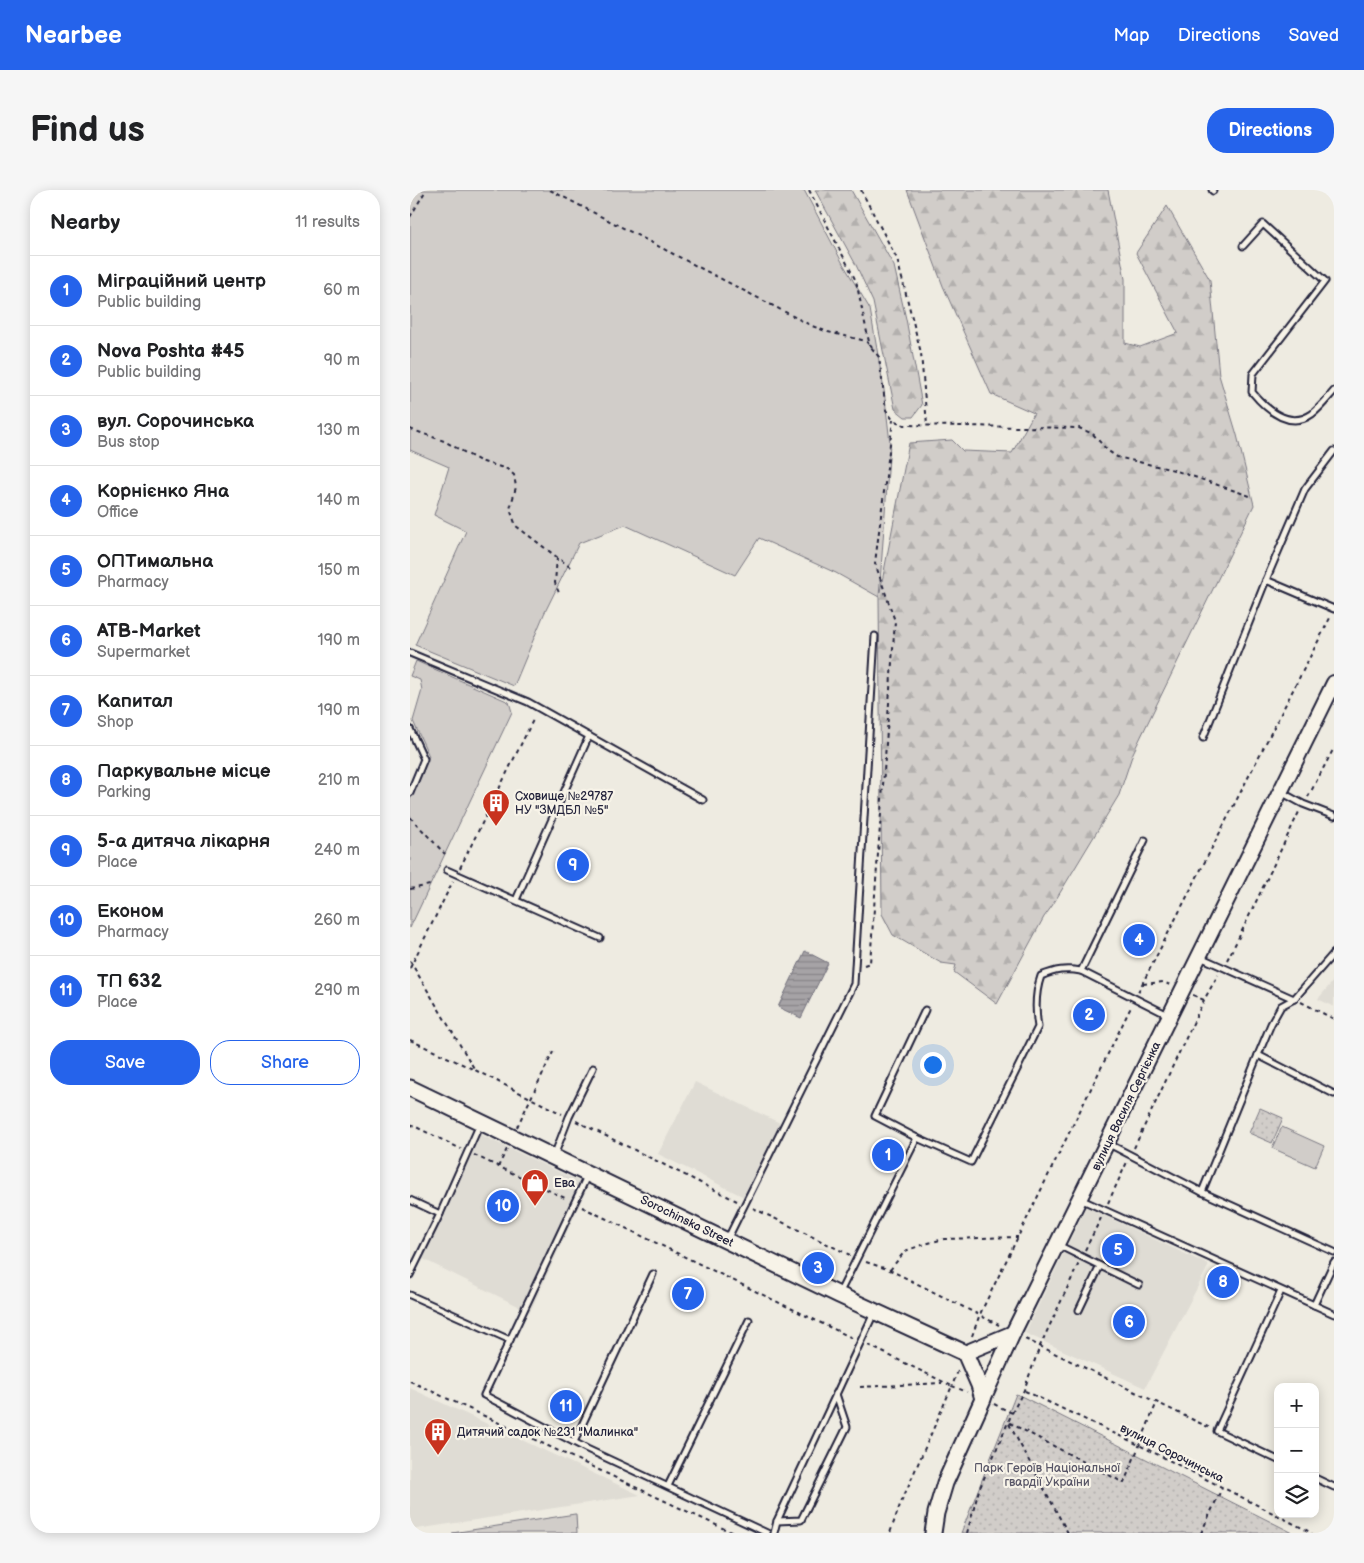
<!DOCTYPE html>
<meta charset="utf-8">
<style>
body{margin:0;font-family:"Balsamiq Sans",sans-serif;background:#f6f6f6;color:#202124}
.controls{position:absolute;right:15px;bottom:15px;display:grid;overflow:hidden;border-radius:10px;box-shadow:0 2px 12px #0003}
.controls button{width:45px;height:45px;display:grid;place-items:center;padding:0;border:0;border-bottom:1px solid #e0e0e0;background:#fff;color:#202124;font:25px sans-serif}
.you{position:absolute;left:522px;top:874px;width:18px;height:18px;margin:-12px;border:4px solid #fff;border-radius:50%;background:#1a73e8;box-shadow:0 0 0 8px #1a73e833}
.badge{display:grid;place-items:center;width:32px;height:32px;border-radius:50%;background:#2563eb;color:#fff;font-size:16px;font-weight:700}
.pin{position:absolute;translate:-50% -50%;border:2px solid #fff;box-shadow:0 1px 5px #0006}
.list{margin:0;padding:0;list-style:none}
h2{display:flex;justify-content:space-between;align-items:center;height:65px;margin:0;padding:0 20px;font-size:21px}
h2 small{font-size:16px;font-weight:400;color:#757577}
.list li{display:grid;grid-template-columns:32px 1fr auto;gap:15px;align-items:center;box-sizing:border-box;height:70px;padding:0 20px;border-top:1px solid #e0e0e0}
.list b{display:block;font-size:19px;white-space:nowrap}
.list p{margin:0;font-size:16px;white-space:nowrap;color:#757577}
.list em{font-size:16px;font-style:normal;color:#757577}
.actions{display:flex;gap:10px;padding:15px 20px}
.actions a{flex:1;padding:11px 0;border:1px solid #2563eb;border-radius:20px;text-align:center;font-size:18px;color:#2563eb}
.actions .main{background:#2563eb;color:#fff}
.icon{flex:none;width:28px;height:28px;fill:none;stroke:currentColor;stroke-width:2;stroke-linecap:round;stroke-linejoin:round}
.map{position:relative;flex:none;width:924px;height:1343px;overflow:hidden;border-radius:20px}
header{display:flex;align-items:center;gap:30px;box-sizing:border-box;height:70px;padding:0 25px;background:#2563eb;color:#fff}
header strong{font-size:24px}
nav{display:flex;gap:28px;margin-inline-start:auto;font-size:18px}
.intro{display:flex;align-items:center;justify-content:space-between;box-sizing:border-box;height:120px;padding:0 30px}
h1{margin:0;font-size:35px}
.button{padding:12px 22px;border-radius:20px;background:#2563eb;color:#fff;font-size:18px;font-weight:700}
main{display:flex;gap:30px;padding:0 30px}
aside{flex:1;background:#fff;border-radius:20px;box-shadow:0 2px 12px #0003}
.map>svg:first-child{display:block}
.built{fill:#dfdcd4}
.grass{fill:#d1cdc9;stroke:#7a7882}
.forest{fill:url(#forest-firs);stroke:#7a7882}
.park{fill:url(#park-dots);stroke:#7a7882}
.water{fill:url(#water-rules);stroke:#716f7b}
.lines{fill:none;stroke-linecap:round;stroke-linejoin:round}
.service-casing{stroke:#22223b;stroke-width:9}
.secondary-casing{stroke:#22223b;stroke-width:18}
.primary-casing{stroke:#22223b;stroke-width:19}
.path{stroke:#22223b;stroke-width:2;stroke-dasharray:4 4;stroke-linecap:butt}
.service{stroke:#f7f3e8;stroke-width:5}
.secondary{stroke:#f7f3e8;stroke-width:14}
.primary{stroke:#f7f3e8;stroke-width:15}
.labels{text-anchor:middle;stroke-width:4.5;stroke-linejoin:round;paint-order:stroke}
.poi-label{font-size:12px;fill:#22223b;stroke:#f7f3e8;text-anchor:start}
.street-label{font-size:12px;fill:#22223b;stroke:#f7f3e8}
.park-label{font-size:12px;fill:#575566;stroke:#f7f3e8}
</style>
<header>
<strong>Nearbee</strong>
<nav><a>Map</a><a>Directions</a><a>Saved</a></nav>
</header>
<div class="intro"><h1>Find us</h1><a class="button">Directions</a></div>
<main>
<aside>
<h2>Nearby<small>11 results</small></h2>
<ul class="list">
<li><span class="badge">1</span><div><b>Міграційний центр</b><p>Public building</p></div><em>60 m</em></li>
<li><span class="badge">2</span><div><b>Nova Poshta #45</b><p>Public building</p></div><em>90 m</em></li>
<li><span class="badge">3</span><div><b>вул. Сорочинська</b><p>Bus stop</p></div><em>130 m</em></li>
<li><span class="badge">4</span><div><b>Корнієнко Яна</b><p>Office</p></div><em>140 m</em></li>
<li><span class="badge">5</span><div><b>ОПТимальна</b><p>Pharmacy</p></div><em>150 m</em></li>
<li><span class="badge">6</span><div><b>ATB-Market</b><p>Supermarket</p></div><em>190 m</em></li>
<li><span class="badge">7</span><div><b>Капитал</b><p>Shop</p></div><em>190 m</em></li>
<li><span class="badge">8</span><div><b>Паркувальне місце</b><p>Parking</p></div><em>210 m</em></li>
<li><span class="badge">9</span><div><b>5-а дитяча лікарня</b><p>Place</p></div><em>240 m</em></li>
<li><span class="badge">10</span><div><b>Економ</b><p>Pharmacy</p></div><em>260 m</em></li>
<li><span class="badge">11</span><div><b>ТП 632</b><p>Place</p></div><em>290 m</em></li>
</ul>
<div class="actions"><a class="main">Save</a><a>Share</a></div>
</aside>
<div class="map">
<svg width="924" height="1343" viewBox="0 0 924 1343">
<defs>
<pattern id="forest-firs" width="22" height="20" patternUnits="userSpaceOnUse" patternTransform="scale(1.25)"><rect width="22" height="20" fill="#d1cdc9"/><path d="M5 1l3.5 6h-7zM16 11l3.5 6h-7z" fill="#b3b0ae"/></pattern>
<pattern id="park-dots" width="8" height="8" patternUnits="userSpaceOnUse" patternTransform="scale(1.25)"><rect width="8" height="8" fill="#d1cdc9"/><path d="M2 2h.1M6 6h.1" fill="none" stroke="#b3b0ae" stroke-width="1.8" stroke-linecap="round"/></pattern>
<pattern id="water-rules" width="6" height="5" patternUnits="userSpaceOnUse" patternTransform="scale(1.25)"><rect width="6" height="5" fill="#a6a3a6"/><path d="M0 2.5h6" fill="none" stroke="#878488"/></pattern>
</defs>
<rect width="100%" height="100%" fill="#eeebe1"/>
<filter id="ink" filterUnits="userSpaceOnUse"><feTurbulence type="fractalNoise" baseFrequency=".02" numOctaves="2"/><feDisplacementMap in="SourceGraphic" scale="10" xChannelSelector="R" yChannelSelector="G"/><feConvolveMatrix kernelMatrix="1 2 1 2 8 2 1 2 1" color-interpolation-filters="sRGB"/></filter>
<g filter="url(#ink)">
<g class="built">
<path d="M 924,790 L 924,817 L 908,809 Z"/>
<path d="M 285,892 L 370,933 L 334,1007 L 248,964 Z"/>
<path d="M 63,941 L 178,996 L 120,1122 L 5,1065 Z"/>
<path d="M 676,1017 L 799,1075 L 735,1198 L 615,1143 Z"/>
<path d="M 0,1198 L 230,1305 L 0,1340 Z"/>
</g>
<g class="grass">
<path d="M 0,0 L 394,0 L 432,72 L 460,119 L 474,200 L 480,253 L 469,407 L 426,383 L 349,348 L 325,385 L 215,335 L 169,353 L 134,424 L 104,496 L 5,455 L 56,341 L 24,325 L 39,277 L 0,260 Z"/>
<path d="M 6,471 L 99,512 L 102,522 L 0,738 L 0,608 L 19,566 L 3,531 L 12,500 L 10,490 L 0,486 Z"/>
<path d="M 872,937 L 914,956 L 905,977 L 862,958 Z"/>
<path d="M 166,1324 L 167,1343 L 42,1343 L 165,1324 Z"/>
</g>
<g class="forest">
<path d="M 405,0 L 441,0 L 484,76 L 496,129 L 512,215 L 503,227 L 495,227 L 485,219 L 463,112 L 446,75 Z"/>
<path d="M 497,0 L 698,0 L 715,89 L 715,153 L 730,157 L 768,143 L 726,63 L 757,16 L 800,90 L 809,185 L 827,245 L 844,315 L 723,563 L 709,605 L 642,716 L 634,727 L 587,814 L 544,782 L 546,775 L 531,773 L 483,745 L 472,724 L 469,407 L 499,253 L 542,250 L 553,261 L 602,263 L 624,223 L 581,204 L 533,96 Z"/>
</g>
<g class="park">
<path d="M 850,918 L 873,928 L 862,953 L 839,943 Z"/>
<path d="M 606,1204 L 611,1206 L 883,1343 L 551,1343 Z"/>
</g>
<path class="water" d="M 395,761 L 418,773 L 391,828 L 368,817 Z"/>
<g class="lines">
<defs>
<g id="service">
<path d="M 802,0 L 803,1"/>
<path d="M 833,56 L 853,34 L 915,91 L 843,184 L 842,202 C 856,219 879,240 902,224 C 910,218 917,209 924,201"/>
<path d="M 856,390 L 924,419"/>
<path d="M 0,463 L 118,512 L 293,610"/>
<path d="M 0,539 L 14,569 L 0,603"/>
<path d="M 793,548 L 856,390 L 895,299 L 924,261"/>
<path d="M 871,602 L 893,614 L 924,626"/>
<path d="M 735,650 L 671,781 L 758,825"/>
<path d="M 37,680 L 190,748"/>
<path d="M 106,710 L 179,546"/>
<path d="M 790,767 L 884,809 L 924,763"/>
<path d="M 848,865 L 861,834 L 871,816 L 884,809"/>
<path d="M 924,904 L 848,865 L 792,1002 L 924,1062"/>
<path d="M 507,948 L 465,926 L 515,820"/>
<path d="M 699,954 L 792,1002"/>
<path d="M 144,966 L 159,927 L 183,878"/>
<path d="M 178,984 L 74,1205 L 177,1259 L 357,1343"/>
<path d="M 670,1009 L 924,1124"/>
<path d="M 0,1010 L 30,1024"/>
<path d="M 318,1048 L 444,794 L 465,446"/>
<path d="M 648,1055 L 729,1095"/>
<path d="M 0,1085 L 30,1024 L 70,934"/>
<path d="M 430,1102 L 507,948 L 561,972 L 628,837 C 625,819 625,803 631,786 C 645,780 656,778 671,781"/>
<path d="M 0,1105 L 100,1150"/>
<path d="M 904,1115 L 924,1072"/>
<path d="M 669,1120 L 690,1076"/>
<path d="M 164,1252 L 243,1084"/>
<path d="M 868,1270 L 807,1241 L 871,1101"/>
<path d="M 905,1288 L 924,1297"/>
<path d="M 258,1296 L 339,1130"/>
<path d="M 367,1331 L 391,1330 L 437,1237 L 426,1204"/>
<path d="M 364,1343 L 367,1331 L 464,1123"/>
</g>
<g id="secondary">
<path d="M 555,1163 L 603,1143"/>
<path d="M 573,1209 L 603,1143 L 924,493"/>
</g>
<path id="primary" d="M 0,898 L 429,1105 L 555,1163 L 569,1195 L 573,1209 L 535,1293 L 526,1323 L 523,1343"/>
</defs>
<use href="#service" class="service-casing"/>
<use href="#secondary" class="secondary-casing"/>
<use href="#primary" class="primary-casing"/>
<g class="path">
<path d="M 140,0 L 402,136 L 418,142 L 456,151 L 469,167 L 476,220 L 483,230 L 494,235 L 669,238 L 683,244 L 697,260 L 707,267 L 764,280 L 840,306"/>
<path d="M 399,0 L 446,91 L 459,152 L 462,157"/>
<path d="M 451,0 L 487,69 L 511,163 L 517,235"/>
<path d="M 0,27 L 16,0"/>
<path d="M 0,239 L 34,251 L 70,271 L 97,279 L 104,285 L 106,297 L 100,319 L 106,336 L 160,377"/>
<path d="M 147,367 L 145,393 L 149,403"/>
<path d="M 898,607 L 924,558"/>
<path d="M 0,627 L 35,664"/>
<path d="M 50,678 L 123,530"/>
<path d="M 0,699 L 20,695"/>
<path d="M 817,770 L 830,745 L 889,622"/>
<path d="M 0,771 L 65,880"/>
<path d="M 454,775 L 460,773 L 485,431 L 465,373 L 483,230"/>
<path d="M 0,778 L 43,691"/>
<path d="M 733,794 L 753,792 L 760,795"/>
<path d="M 728,802 L 921,426"/>
<path d="M 783,805 L 794,810"/>
<path d="M 891,812 L 924,829"/>
<path d="M 0,850 L 65,880 L 152,924"/>
<path d="M 166,931 L 327,1011"/>
<path d="M 0,934 L 51,959"/>
<path d="M 107,937 L 145,858"/>
<path d="M 724,958 L 794,810 L 808,785"/>
<path d="M 64,965 L 157,1009"/>
<path d="M 88,977 L 97,959"/>
<path d="M 698,1013 L 717,972"/>
<path d="M 172,1017 L 442,1148"/>
<path d="M 343,1018 L 440,1065"/>
<path d="M 675,1060 L 691,1028"/>
<path d="M 456,1072 L 480,1080 L 589,1135"/>
<path d="M 480,1080 L 495,1061 L 515,1054 L 534,1049 L 608,1047"/>
<path d="M 562,1146 L 570,1124 L 722,815"/>
<path d="M 615,1149 L 800,1238"/>
<path d="M 458,1155 L 542,1196 L 490,1315 L 480,1343"/>
<path d="M 548,1181 L 542,1196 L 557,1202"/>
<path d="M 0,1191 L 323,1343"/>
<path d="M 450,1197 L 532,1193"/>
<path d="M 615,1201 L 729,1255 L 902,1343"/>
<path d="M 584,1214 L 602,1223"/>
<path d="M 557,1343 L 569,1300 L 602,1223 L 614,1200 L 630,1156 L 669,1073"/>
<path d="M 658,1343 L 598,1232 L 714,1293 L 747,1212"/>
<path d="M 791,1343 L 812,1298"/>
</g>
<use href="#service" class="service"/>
<use href="#secondary" class="secondary"/>
<use href="#primary" class="primary"/>
</g>
</g>
<defs>
<symbol id="building-pin" viewBox="-11 -11 22 30"><path d="M0 17L-7.5 6A9.5 9.5 0 1 1 7.5 6Z" fill="#c8321e" stroke="#f7f3e8"/><path d="M-4-6H4V6H1V3H-1V6H-4ZM-2.5-4.3h1.7v1.8h-1.7ZM.8-4.3h1.7v1.8H.8ZM-2.5-1h1.7V.8h-1.7ZM.8-1h1.7V.8H.8Z" fill="#fff"/></symbol>
<symbol id="shop-pin" viewBox="-11 -11 22 30"><path d="M0 17L-7.5 6A9.5 9.5 0 1 1 7.5 6Z" fill="#c8321e" stroke="#f7f3e8"/><path d="M-5-2.5h2.3a2.7 3.5 0 0 1 5.4 0H5L5.5 6h-11ZM-1.5-2.5h3a1.5 2.3 0 0 0-3 0Z" fill="#fff"/></symbol>
</defs>
<g fill-rule="evenodd">
<use href="#building-pin" x="70" y="597" width="32" height="43"/>
<use href="#shop-pin" x="109" y="977" width="32" height="43"/>
<use href="#building-pin" x="12" y="1226" width="32" height="43"/>
</g>
<g class="labels">
<g class="poi-label">
<text x="105" y="610">Сховище №29787<tspan x="105" dy="14">НУ "ЗМДБЛ №5"</tspan></text>
<text x="144" y="997">Ева</text>
<text x="47" y="1246">Дитячий садок №231 "Малинка"</text>
</g>
<g class="street-label">
<text transform="translate(716 916) rotate(-64)" y="4">вулиця Василя Сергієнка</text>
<text transform="translate(277 1031) rotate(26)" y="4">Sorochinska Street</text>
<text transform="translate(762 1263) rotate(27)" y="4">вулиця Сорочинська</text>
</g>
<g class="park-label">
<text x="637" y="1282">Парк Героїв Національної<tspan x="637" dy="14">гвардії України</tspan></text>
</g>
</g>
</svg>
<div class="controls">
<button>+</button>
<button>−</button>
<button><svg class="icon" aria-label="layers" viewBox="0 0 24 24"><path d="M12 4l9 5-9 5-9-5zM3 14l9 5 9-5"/></svg></button>
</div>
<div class="you"></div>
<div class="pin badge" style="left:478px;top:965px">1</div>
<div class="pin badge" style="left:679px;top:825px">2</div>
<div class="pin badge" style="left:408px;top:1078px">3</div>
<div class="pin badge" style="left:729px;top:750px">4</div>
<div class="pin badge" style="left:708px;top:1060px">5</div>
<div class="pin badge" style="left:719px;top:1132px">6</div>
<div class="pin badge" style="left:278px;top:1104px">7</div>
<div class="pin badge" style="left:813px;top:1092px">8</div>
<div class="pin badge" style="left:163px;top:675px">9</div>
<div class="pin badge" style="left:93px;top:1016px">10</div>
<div class="pin badge" style="left:156px;top:1216px">11</div>
</div>
</main>
